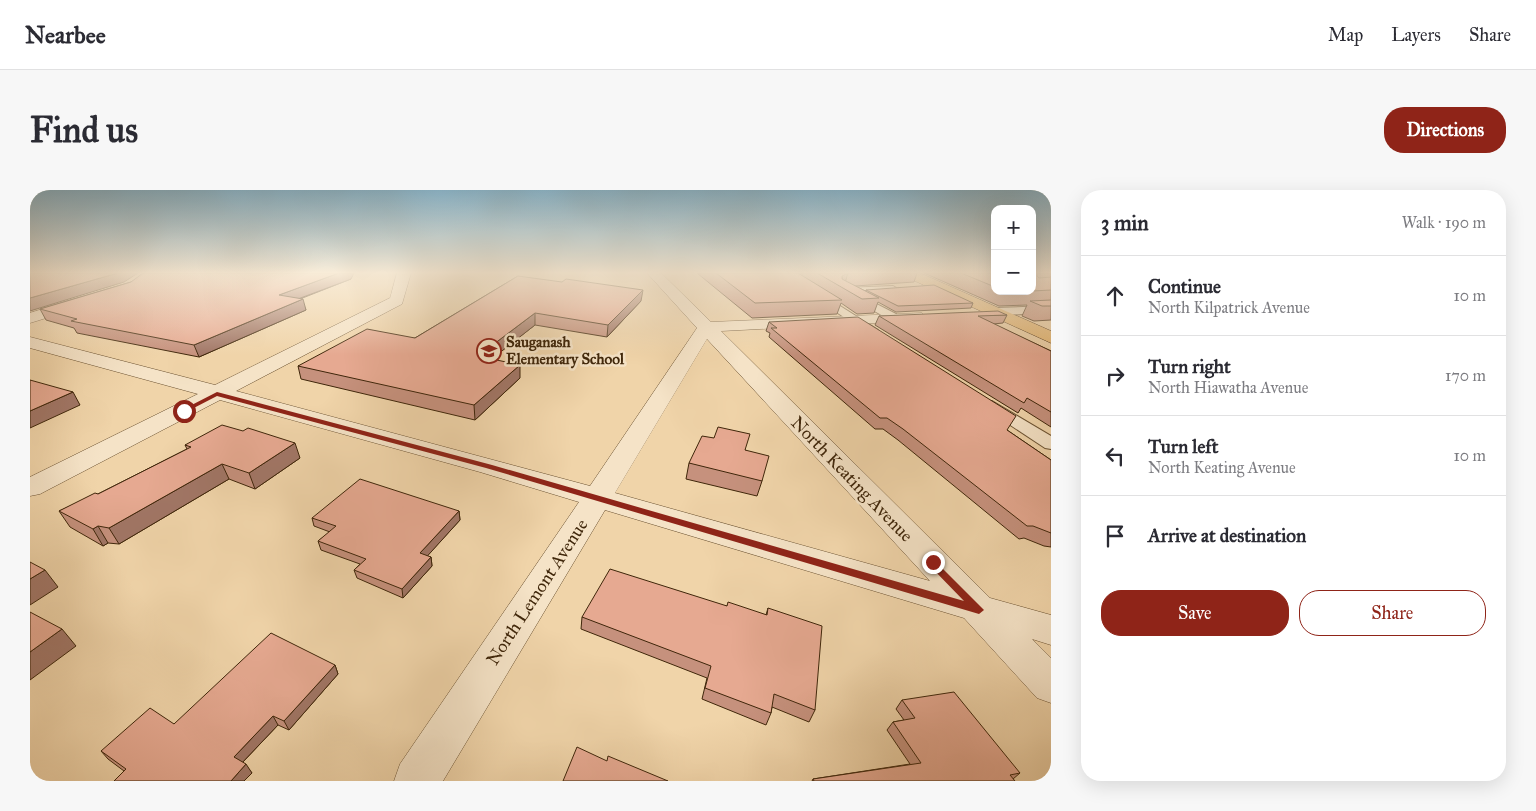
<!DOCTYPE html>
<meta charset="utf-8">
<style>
body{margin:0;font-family:"IM FELL Great Primer",serif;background:#f7f7f7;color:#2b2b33}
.controls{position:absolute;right:15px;top:15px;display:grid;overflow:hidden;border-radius:10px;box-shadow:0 5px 20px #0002}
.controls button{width:45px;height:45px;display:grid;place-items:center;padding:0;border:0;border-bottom:1px solid #e1e1e2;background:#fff;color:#2b2b33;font:25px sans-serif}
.stop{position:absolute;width:15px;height:15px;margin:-11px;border:4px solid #8f2418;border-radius:50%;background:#fff}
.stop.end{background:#8f2418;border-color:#fff;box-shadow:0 1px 5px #0008}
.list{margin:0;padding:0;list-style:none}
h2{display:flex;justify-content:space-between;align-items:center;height:65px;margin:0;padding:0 20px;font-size:21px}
h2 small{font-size:16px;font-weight:400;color:#7c7c81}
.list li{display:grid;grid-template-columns:32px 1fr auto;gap:15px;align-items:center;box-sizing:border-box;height:80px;padding:0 20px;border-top:1px solid #e1e1e2}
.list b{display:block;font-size:19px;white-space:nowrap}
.list p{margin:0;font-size:16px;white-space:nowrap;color:#7c7c81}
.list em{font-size:16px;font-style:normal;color:#7c7c81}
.actions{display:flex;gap:10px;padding:15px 20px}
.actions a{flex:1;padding:11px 0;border:1px solid #8f2418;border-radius:20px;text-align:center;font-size:18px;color:#8f2418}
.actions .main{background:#8f2418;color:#fff}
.icon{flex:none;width:28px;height:28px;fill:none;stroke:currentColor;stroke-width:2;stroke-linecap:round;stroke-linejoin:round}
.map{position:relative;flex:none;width:1021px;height:591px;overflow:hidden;border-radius:20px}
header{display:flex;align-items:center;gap:30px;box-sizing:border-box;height:70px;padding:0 25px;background:#fff;border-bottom:1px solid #e1e1e2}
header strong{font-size:24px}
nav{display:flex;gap:28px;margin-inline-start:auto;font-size:18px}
.intro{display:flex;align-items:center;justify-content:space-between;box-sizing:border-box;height:120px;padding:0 30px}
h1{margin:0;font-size:35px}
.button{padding:12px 22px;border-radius:20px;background:#8f2418;color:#fff;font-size:18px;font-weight:700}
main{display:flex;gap:30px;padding:0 30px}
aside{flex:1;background:#fff;border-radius:20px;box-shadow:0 5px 20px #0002}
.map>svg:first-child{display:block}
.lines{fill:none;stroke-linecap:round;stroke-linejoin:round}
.lane-casing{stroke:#6b5232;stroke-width:2}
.street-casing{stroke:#6b5232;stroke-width:1}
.primary-casing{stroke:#3f260a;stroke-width:1}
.lane{fill:#f5e3c7;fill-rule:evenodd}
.street{fill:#f5e3c7;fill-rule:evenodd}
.primary{fill:#e8ba74;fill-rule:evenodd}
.wall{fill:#c6917d;stroke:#3f260a}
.shaded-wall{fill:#a17666;stroke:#3f260a}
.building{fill:#e6a991;stroke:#3f260a}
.route{fill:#8f2418}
.labels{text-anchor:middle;stroke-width:5;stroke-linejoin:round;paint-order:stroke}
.far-poi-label{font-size:15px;font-weight:bold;fill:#3f260a;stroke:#f5e3c7;text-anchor:start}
.street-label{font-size:18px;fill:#3f260a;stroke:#f5e3c7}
</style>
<header>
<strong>Nearbee</strong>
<nav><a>Map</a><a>Layers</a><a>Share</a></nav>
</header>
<div class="intro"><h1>Find us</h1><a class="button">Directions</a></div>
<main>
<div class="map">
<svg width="1021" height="591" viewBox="0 0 1021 591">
<rect width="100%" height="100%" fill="#f0d4a9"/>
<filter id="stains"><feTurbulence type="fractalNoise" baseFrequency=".004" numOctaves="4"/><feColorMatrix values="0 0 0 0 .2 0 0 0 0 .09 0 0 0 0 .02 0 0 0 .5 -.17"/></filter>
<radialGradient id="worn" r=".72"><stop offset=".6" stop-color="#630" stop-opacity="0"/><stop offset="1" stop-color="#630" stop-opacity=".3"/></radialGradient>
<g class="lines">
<defs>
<g id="lane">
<path d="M 747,83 L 758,83 L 848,140 L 842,144 L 838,143 Z"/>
<path d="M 863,96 L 868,99 L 867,101 L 827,104 L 866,124 L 868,127 L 862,131 L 809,101 L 814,98 Z"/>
<path d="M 1021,116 L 1021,122 L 965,126 L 959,122 L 965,118 Z"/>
<path d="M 962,211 L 1021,246 L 1021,259 L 1015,258 L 956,219 L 954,216 L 956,213 Z"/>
</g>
<g id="street">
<path d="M 367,83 L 381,83 L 372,114 L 206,201 L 560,296 L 667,138 L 617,83 L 631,83 L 681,132 L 892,123 L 894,126 L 892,129 L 886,131 L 691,141 L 960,408 L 1021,425 L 1021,455 L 1002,449 L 1021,468 L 1021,513 L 1007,508 L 934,428 L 575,320 L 413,591 L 364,591 L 370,574 L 549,312 L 450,282 L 190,210 L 10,304 L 0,306 L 0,287 L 168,204 L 0,158 L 0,147 L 185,195 L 360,108 ZM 677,149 L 900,391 L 585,303 Z"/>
<path d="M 49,108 L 57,113 L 55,116 L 0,133 L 0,123 Z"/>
</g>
<path id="primary" d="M 872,83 L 890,83 L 1021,141 L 1021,153 L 874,86 Z"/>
</defs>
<use href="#lane" class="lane-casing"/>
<use href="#street" class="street-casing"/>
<use href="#primary" class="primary-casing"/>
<use href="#lane" class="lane"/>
<use href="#street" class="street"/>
<use href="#primary" class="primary"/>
</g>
<g class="wall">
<path d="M 667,83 L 887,83 L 884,92 L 825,96 L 835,101 L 836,100 L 943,113 L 941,118 L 866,122 L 848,112 L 844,123 L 827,124 L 811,113 L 807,124 L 722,128 Z"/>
<path d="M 894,83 L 965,83 L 965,101 L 1002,101 L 1002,83 L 1021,83 L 1021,130 L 1004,131 L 992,126 L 997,115 L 969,116 Z"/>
<path d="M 488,86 L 611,111 L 577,147 L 505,135 L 461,169 L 490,188 L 445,230 L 271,189 L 268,176 L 385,148 Z"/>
<path d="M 321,89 L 270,109 L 276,120 L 169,167 L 47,143 L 44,138 L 16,130 L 10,119 L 101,92 Z"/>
<path d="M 977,125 L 973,133 L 963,134 L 1021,161 L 1021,237 L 991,218 L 988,223 L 845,135 L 849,126 Z"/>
<path d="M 739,132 L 977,240 L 1021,270 L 1021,357 L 1014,356 L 994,348 L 989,349 L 868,250 L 853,239 L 845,239 L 739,147 L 740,143 L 736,141 Z"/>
<path d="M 155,255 L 270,268 L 225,299 L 199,289 L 89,354 L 78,353 L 73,356 L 40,337 L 29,321 L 68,304 L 157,259 Z"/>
<path d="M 716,260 L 732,291 L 727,306 L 656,289 L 659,273 Z"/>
<path d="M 429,321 L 430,330 L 397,366 L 401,367 L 402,376 L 373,408 L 327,388 L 324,380 L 330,374 L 291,360 L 288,351 L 300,342 L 284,336 L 282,328 Z"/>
<path d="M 697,416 L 736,425 L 738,418 L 785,520 L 779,532 L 742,517 L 741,523 L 736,535 L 672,509 L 677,488 L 551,439 L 552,427 Z"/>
<path d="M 305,475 L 308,484 L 259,540 L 248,535 L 213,572 L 222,583 L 214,591 L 84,591 L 94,581 L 78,569 L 71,561 Z"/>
<path d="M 872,510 L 990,583 L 983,589 L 985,591 L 782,591 L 783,589 L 880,574 L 857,540 L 863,532 L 874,530 L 866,519 Z"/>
</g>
<g class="shaded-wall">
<path d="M 88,83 L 108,83 L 94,92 L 0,121 L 0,108 Z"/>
<path d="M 309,83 L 324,83 L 321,89 L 252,115 L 249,105 Z"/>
<path d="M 818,83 L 814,96 L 812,86 Z"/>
<path d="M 613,100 L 611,111 L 577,147 L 578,135 Z"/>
<path d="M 273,109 L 276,120 L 169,167 L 164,155 Z"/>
<path d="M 505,123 L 505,135 L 449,179 L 448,166 Z"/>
<path d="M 490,175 L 490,188 L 445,230 L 444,215 Z"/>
<path d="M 43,202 L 50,215 L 0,238 L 0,221 Z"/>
<path d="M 265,253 L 270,268 L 225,299 L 219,283 Z"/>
<path d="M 192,274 L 199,289 L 89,354 L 79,338 Z"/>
<path d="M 429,321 L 430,330 L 392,372 L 390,363 Z"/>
<path d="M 68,336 L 78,353 L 73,356 L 63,339 Z"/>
<path d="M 401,367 L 402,376 L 373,408 L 372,399 Z"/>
<path d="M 15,380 L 28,397 L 0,415 L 0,389 Z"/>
<path d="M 32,439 L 46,456 L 0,490 L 0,462 Z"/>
<path d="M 305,475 L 308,484 L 259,540 L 254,531 Z"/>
<path d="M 243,526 L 248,535 L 210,575 L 204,567 Z"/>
<path d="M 216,574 L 222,583 L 214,591 L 201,591 Z"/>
</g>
<g class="building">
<path d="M 0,83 L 88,83 L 0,108 Z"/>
<path d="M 113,83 L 309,83 L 249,105 L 273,109 L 164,155 L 41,131 L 47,129 L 10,119 L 101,92 Z"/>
<path d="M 686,83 L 768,83 L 812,110 L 725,113 Z"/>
<path d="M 787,83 L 818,83 L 812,86 L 812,89 L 849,108 L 832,109 Z"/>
<path d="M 931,83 L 959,83 L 965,85 L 965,97 Z"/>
<path d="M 1002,83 L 1008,83 L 1007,86 L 1009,88 L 1021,87 L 1021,100 L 1002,101 Z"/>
<path d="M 488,86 L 532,92 L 536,89 L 613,100 L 578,135 L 505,123 L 448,166 L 490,175 L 444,215 L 268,176 L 337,139 L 385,148 Z"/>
<path d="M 904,95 L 943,113 L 868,116 L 836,100 Z"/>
<path d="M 1021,110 L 1021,116 L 1012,116 L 1000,111 Z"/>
<path d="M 968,121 L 977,125 L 948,126 L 1021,161 L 1021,222 L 997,208 L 994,213 L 849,126 Z"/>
<path d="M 828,127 L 986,226 L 977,240 L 1021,270 L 1021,343 L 1003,336 L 997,336 L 873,239 L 857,228 L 850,228 L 741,138 L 747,138 L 739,132 Z"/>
<path d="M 0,190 L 43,202 L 0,221 Z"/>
<path d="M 192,235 L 213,241 L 218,238 L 265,253 L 219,283 L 192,274 L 79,338 L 68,336 L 63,339 L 29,321 L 65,303 L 68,304 L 161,257 L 155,255 Z"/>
<path d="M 688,237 L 720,244 L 715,260 L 739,266 L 732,291 L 659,273 L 672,246 L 684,248 Z"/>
<path d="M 330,289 L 429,321 L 390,363 L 401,367 L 372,399 L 324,380 L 336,369 L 288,351 L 306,336 L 282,328 Z"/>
<path d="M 0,372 L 15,380 L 0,389 Z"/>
<path d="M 580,379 L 697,416 L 698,412 L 737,425 L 738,418 L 792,436 L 785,520 L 744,504 L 741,523 L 675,498 L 681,476 L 552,427 Z"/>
<path d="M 0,422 L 32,439 L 0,462 Z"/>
<path d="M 241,443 L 305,475 L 254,531 L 243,526 L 204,567 L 216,574 L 201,591 L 84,591 L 96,579 L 71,561 L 120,518 L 144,534 Z"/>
<path d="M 924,502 L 990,583 L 980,585 L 985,591 L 784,591 L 783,589 L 891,573 L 863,532 L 885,528 L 872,510 Z"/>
<path d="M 547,557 L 577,571 L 578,566 L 638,591 L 533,591 Z"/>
</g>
<linearGradient id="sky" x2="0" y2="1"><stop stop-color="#89b6cd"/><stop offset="0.5" stop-color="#f8ecd8"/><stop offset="1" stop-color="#f8ecd8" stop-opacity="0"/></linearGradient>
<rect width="1021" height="165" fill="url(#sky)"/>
<path class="route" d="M 187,202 L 462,275 L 934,411 L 899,375 L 899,370 L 903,369 L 954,420 L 949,424 L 456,278 L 187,206 L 156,222 L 150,221 Z"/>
<defs>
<symbol id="school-ring" viewBox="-11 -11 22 22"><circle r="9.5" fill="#f5e3c7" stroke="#8f2418" stroke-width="1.5"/><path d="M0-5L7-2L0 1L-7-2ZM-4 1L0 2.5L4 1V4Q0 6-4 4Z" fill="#8f2418"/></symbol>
</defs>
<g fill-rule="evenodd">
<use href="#school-ring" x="445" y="147" width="28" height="28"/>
</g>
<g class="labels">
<g class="far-poi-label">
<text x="476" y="157">Sauganash<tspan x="476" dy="17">Elementary School</tspan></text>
</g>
<g class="street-label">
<text transform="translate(822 289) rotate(46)" y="6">North Keating Avenue</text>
<text transform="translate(507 402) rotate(-57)" y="6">North Lemont Avenue</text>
</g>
</g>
<rect width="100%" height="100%" filter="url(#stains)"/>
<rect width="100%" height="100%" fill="url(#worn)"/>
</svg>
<div class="controls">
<button>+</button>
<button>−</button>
</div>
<div class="stop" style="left:154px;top:221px"></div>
<div class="stop end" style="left:903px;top:372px"></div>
</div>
<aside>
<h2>3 min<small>Walk · 190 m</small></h2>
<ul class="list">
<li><svg class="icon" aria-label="ahead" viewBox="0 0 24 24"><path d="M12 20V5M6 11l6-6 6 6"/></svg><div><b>Continue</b><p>North Kilpatrick Avenue</p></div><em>10 m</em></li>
<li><svg class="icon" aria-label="right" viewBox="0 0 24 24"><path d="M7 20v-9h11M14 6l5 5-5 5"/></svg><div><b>Turn right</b><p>North Hiawatha Avenue</p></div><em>170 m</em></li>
<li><svg class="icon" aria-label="left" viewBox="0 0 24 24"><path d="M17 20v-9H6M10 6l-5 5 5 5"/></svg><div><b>Turn left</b><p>North Keating Avenue</p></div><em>10 m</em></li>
<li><svg class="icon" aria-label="arrive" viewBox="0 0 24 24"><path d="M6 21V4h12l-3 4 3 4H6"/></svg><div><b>Arrive at destination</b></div></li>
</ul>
<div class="actions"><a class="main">Save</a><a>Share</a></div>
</aside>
</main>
